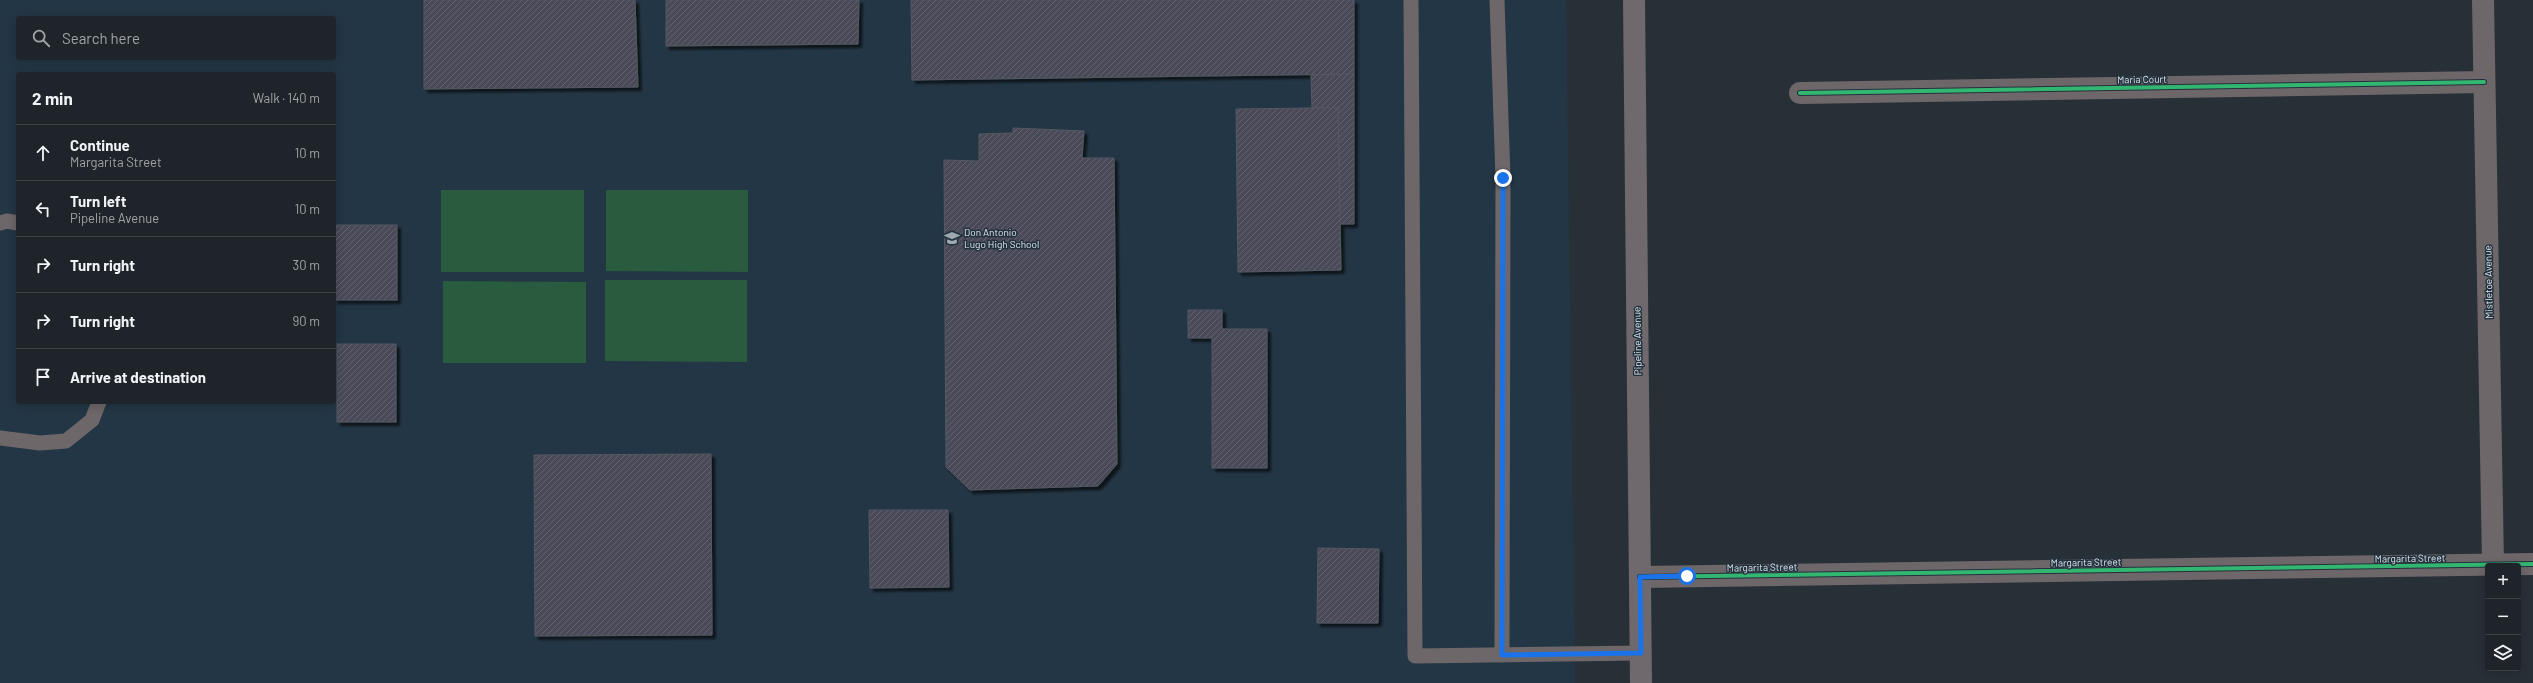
<!DOCTYPE html>
<meta charset="utf-8">
<style>
body{margin:0;font-family:Barlow,sans-serif;background:#2b3035;color:#f1f3f6}
.controls{position:absolute;right:12px;bottom:12px;display:grid;overflow:hidden;border-radius:4px;box-shadow:0 2px 10px #0003}
.controls button{width:36px;height:36px;display:grid;place-items:center;padding:0;border:0;border-bottom:1px solid #3c4146;background:#1e2429;color:#f1f3f6;font:20px sans-serif}
.stop{position:absolute;width:12px;height:12px;margin:-9px;border:3px solid #1a73e8;border-radius:50%;background:#fff}
.stop.end{background:#1a73e8;border-color:#fff;box-shadow:0 1px 4px #0008}
.list{margin:0;padding:0;list-style:none}
h2{display:flex;justify-content:space-between;align-items:center;height:52px;margin:0;padding:0 16px;font-size:17px}
h2 small{font-size:13px;font-weight:400;color:#a1a4a8}
.list li{display:grid;grid-template-columns:26px 1fr auto;gap:12px;align-items:center;box-sizing:border-box;height:56px;padding:0 16px;border-top:1px solid #3c4146}
.list b{display:block;font-size:15px;white-space:nowrap}
.list p{margin:0;font-size:13px;white-space:nowrap;color:#a1a4a8}
.list em{font-size:13px;font-style:normal;color:#a1a4a8}
.icon{flex:none;width:22px;height:22px;fill:none;stroke:currentColor;stroke-width:2;stroke-linecap:round;stroke-linejoin:round}
.map{position:relative;flex:none;width:2533px;height:683px;overflow:hidden}
.search{position:absolute;background:#1e2429;box-shadow:0 2px 10px #0003;left:16px;top:16px;width:320px;height:44px;display:flex;align-items:center;gap:10px;box-sizing:border-box;padding:0 14px;border-radius:4px;color:#a1a4a8;font-size:15px}
.panel{position:absolute;background:#1e2429;box-shadow:0 2px 10px #0003;left:16px;top:72px;width:320px;height:332px;border-radius:4px}
.map>svg:first-child{display:block}
.built{fill:#233645;fill-rule:evenodd}
.pitch{fill:#295b3f}
.building{fill:url(#building-hatch);stroke:#555960;filter:url(#shadow)}
.lines{fill:none;stroke-linecap:round;stroke-linejoin:round}
.lane{stroke:#6e6769;stroke-width:15}
.street{stroke:#6e6769;stroke-width:22}
.secondary{stroke:#6f696d;stroke-width:22}
.cycleway-casing{stroke:#22313d;stroke-width:6}
.cycleway{stroke:#33b770;stroke-width:4}
.route{stroke:#1a73e8;stroke-width:5}
.labels{text-anchor:middle;stroke-width:3;stroke-linejoin:round;paint-order:stroke}
.street-label{font-size:10px;fill:#dee8f0;stroke:#22313d}
.poi-label{font-size:10px;fill:#dee8f0;stroke:#22313d;text-anchor:start}
</style>
<div class="map">
<svg width="2533" height="683" viewBox="0 0 2533 683">
<defs>
<pattern id="building-hatch" width="6" height="6" patternUnits="userSpaceOnUse"><rect width="6" height="6" fill="#484958"/><path d="M-1 1l2-2M0 6l6-6M5 7l2-2" fill="none" stroke="#626370"/></pattern>
<filter id="shadow"><feDropShadow dx="3.5" dy="3.5" stdDeviation="1" flood-color="#0009"/></filter>
</defs>
<rect width="100%" height="100%" fill="#283037"/>
<path class="built" d="M 0,0 L 1566,0 L 1575,683 L 0,683 ZM 18,18 L 334,18 L 334,58 L 18,58 ZM 18,74 L 334,74 L 334,402 L 18,402 Z"/>
<g class="pitch">
<rect x="441" y="190" width="143" height="82"/>
<path d="M 606,190 L 748,190 L 748,272 L 606,271 Z"/>
<path d="M 605,280 L 747,280 L 747,362 L 605,361 Z"/>
<path d="M 443,281 L 586,282 L 586,363 L 443,363 Z"/>
</g>
<g class="building">
<path d="M 424,0 L 635,0 L 638,87 L 424,89 Z"/>
<path d="M 666,0 L 859,0 L 858,44 L 666,46 Z"/>
<path d="M 911,0 L 1354,0 L 1354,74 L 912,80 Z"/>
<path d="M 1354,74 L 1354,224 L 1340,224 L 1338,108 L 1312,108 L 1311,75 Z"/>
<path d="M 1312,108 L 1338,108 L 1341,270 L 1238,272 L 1236,109 Z"/>
<path d="M 1013,128 L 1084,131 L 1082,158 L 1114,158 L 1117,464 L 1098,486 L 970,490 L 946,467 L 944,160 L 979,161 L 979,134 L 1013,133 Z"/>
<rect x="334" y="225" width="63" height="75"/>
<path d="M 1188,310 L 1222,310 L 1222,329 L 1267,329 L 1267,468 L 1212,468 L 1212,338 L 1188,338 Z"/>
<rect x="337" y="344" width="59" height="78"/>
<path d="M 711,454 L 712,635 L 535,636 L 534,455 Z"/>
<path d="M 869,510 L 948,510 L 949,587 L 870,588 Z"/>
<path d="M 1318,548 L 1379,549 L 1378,623 L 1317,623 Z"/>
</g>
<g class="lines">
<g class="lane">
<path d="M 1411,0 L 1415,656 L 1641,653"/>
<path d="M 1497,0 L 1503,178 L 1502,655"/>
<path d="M 0,223 L 7,221 L 18,223"/>
<path d="M 0,438 L 40,443 L 66,441 L 92,420 L 99,402"/>
</g>
<g class="street">
<path d="M 2483,0 L 2493,564"/>
<path d="M 1800,93 L 2484,82"/>
<path d="M 1640,577 L 2533,564"/>
</g>
<path class="secondary" d="M 1634,0 L 1641,683"/>
<defs>
<g id="cycleway">
<path d="M 1800,93 L 2484,82"/>
<path d="M 1640,577 L 2533,564"/>
</g>
</defs>
<use href="#cycleway" class="cycleway-casing"/>
<use href="#cycleway" class="cycleway"/>
</g>
<g class="lines">
<path class="route" d="M 1503,178 L 1502,655 L 1641,653 L 1640,577 L 1687,576"/>
</g>
<defs>
<symbol id="school-bare" viewBox="-9 -9 18 18"><path d="M0-5L7-2L0 1L-7-2ZM-4 1L0 2.5L4 1V4Q0 6-4 4Z" fill="#9ea8af" stroke="#22313d" stroke-width="2.5" paint-order="stroke"/></symbol>
</defs>
<g fill-rule="evenodd">
<use href="#school-bare" x="941" y="227" width="22" height="22"/>
</g>
<g class="labels">
<g class="street-label">
<text transform="translate(2142 79) rotate(-1)" y="4">Maria Court</text>
<text transform="translate(2488 282) rotate(-91)" y="4">Mistletoe Avenue</text>
<text transform="translate(1637 341) rotate(-91)" y="4">Pipeline Avenue</text>
<text transform="translate(2410 558) rotate(-1)" y="4">Margarita Street</text>
<text transform="translate(2086 562) rotate(-1)" y="4">Margarita Street</text>
<text transform="translate(1762 567) rotate(-1)" y="4">Margarita Street</text>
</g>
<g class="poi-label">
<text x="964" y="236">Don Antonio<tspan x="964" dy="12">Lugo High School</tspan></text>
</g>
</g>
</svg>
<div class="controls">
<button>+</button>
<button>−</button>
<button><svg class="icon" aria-label="layers" viewBox="0 0 24 24"><path d="M12 4l9 5-9 5-9-5zM3 14l9 5 9-5"/></svg></button>
</div>
<div class="stop" style="left:1687px;top:576px"></div>
<div class="stop end" style="left:1503px;top:178px"></div>
<div class="search"><svg class="icon" aria-label="search" viewBox="0 0 24 24"><circle cx="10" cy="10" r="6"/><path d="M15 15l6 6"/></svg>Search here</div>
<section class="panel">
<h2>2 min<small>Walk · 140 m</small></h2>
<ul class="list">
<li><svg class="icon" aria-label="ahead" viewBox="0 0 24 24"><path d="M12 20V5M6 11l6-6 6 6"/></svg><div><b>Continue</b><p>Margarita Street</p></div><em>10 m</em></li>
<li><svg class="icon" aria-label="left" viewBox="0 0 24 24"><path d="M17 20v-9H6M10 6l-5 5 5 5"/></svg><div><b>Turn left</b><p>Pipeline Avenue</p></div><em>10 m</em></li>
<li><svg class="icon" aria-label="right" viewBox="0 0 24 24"><path d="M7 20v-9h11M14 6l5 5-5 5"/></svg><div><b>Turn right</b></div><em>30 m</em></li>
<li><svg class="icon" aria-label="right" viewBox="0 0 24 24"><path d="M7 20v-9h11M14 6l5 5-5 5"/></svg><div><b>Turn right</b></div><em>90 m</em></li>
<li><svg class="icon" aria-label="arrive" viewBox="0 0 24 24"><path d="M6 21V4h12l-3 4 3 4H6"/></svg><div><b>Arrive at destination</b></div></li>
</ul>
</section>
</div>
